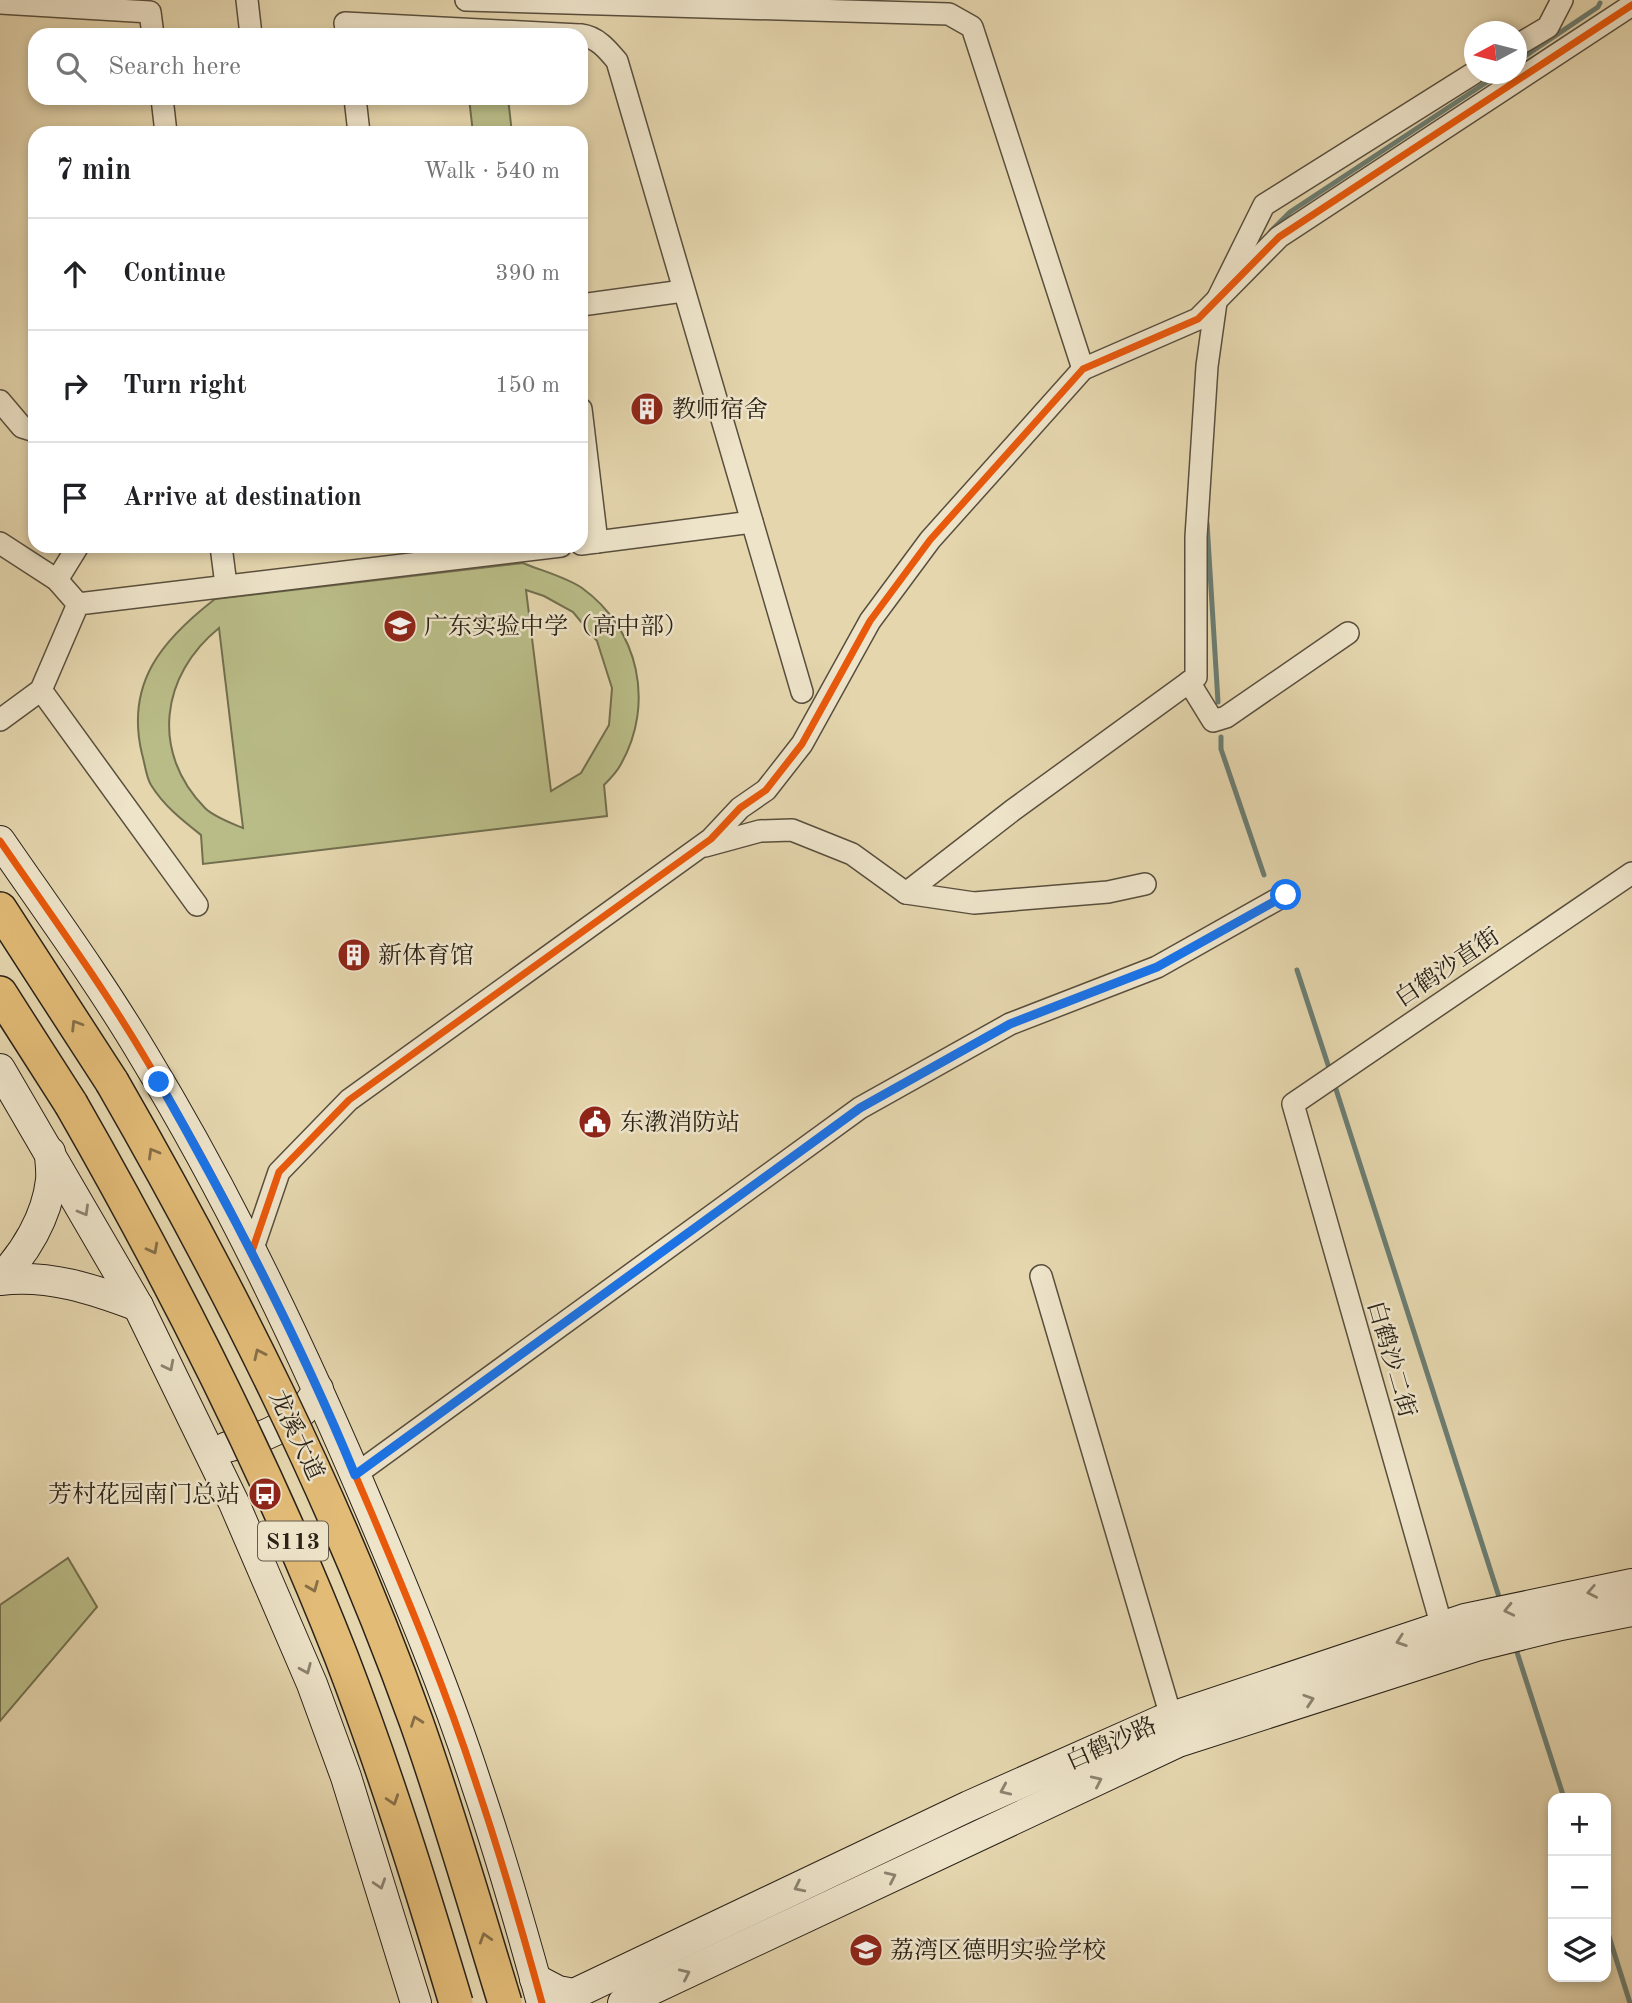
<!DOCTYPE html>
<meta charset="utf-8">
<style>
body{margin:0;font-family:"Old Standard TT","Noto Serif SC",serif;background:#f6f6f6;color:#202124}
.controls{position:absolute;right:21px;bottom:21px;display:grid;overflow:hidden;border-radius:14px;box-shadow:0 4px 10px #0003}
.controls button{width:63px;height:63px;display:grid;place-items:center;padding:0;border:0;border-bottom:2px solid #e0e0e0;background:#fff;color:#202124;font:35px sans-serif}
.compass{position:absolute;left:1464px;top:21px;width:63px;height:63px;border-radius:50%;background:#fff;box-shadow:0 4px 10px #0003;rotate:263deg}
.stop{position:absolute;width:21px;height:21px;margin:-16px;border:5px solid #1a73e8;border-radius:50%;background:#fff}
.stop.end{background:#1a73e8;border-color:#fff;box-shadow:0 2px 7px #0008}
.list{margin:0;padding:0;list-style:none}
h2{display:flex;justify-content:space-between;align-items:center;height:91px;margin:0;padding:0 28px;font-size:30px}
h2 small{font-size:23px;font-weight:400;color:#757577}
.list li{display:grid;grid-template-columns:46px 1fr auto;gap:21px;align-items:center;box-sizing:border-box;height:112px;padding:0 28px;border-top:2px solid #e0e0e0}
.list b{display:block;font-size:26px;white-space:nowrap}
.list em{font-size:23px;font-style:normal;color:#757577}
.icon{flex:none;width:38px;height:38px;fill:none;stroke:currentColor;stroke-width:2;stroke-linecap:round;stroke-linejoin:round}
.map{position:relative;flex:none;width:1632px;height:2003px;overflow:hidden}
.search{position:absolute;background:#fff;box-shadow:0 4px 10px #0003;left:28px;top:28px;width:560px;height:77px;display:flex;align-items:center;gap:18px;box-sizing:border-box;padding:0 24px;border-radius:21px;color:#757577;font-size:26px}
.panel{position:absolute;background:#fff;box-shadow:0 4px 10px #0003;left:28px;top:126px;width:560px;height:427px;border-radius:21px}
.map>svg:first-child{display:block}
.green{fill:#b9bc87;stroke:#726f4f;stroke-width:2;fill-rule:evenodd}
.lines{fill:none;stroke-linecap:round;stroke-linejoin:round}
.stream{stroke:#6b7d72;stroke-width:5}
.street-casing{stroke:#594f3d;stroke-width:24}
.secondary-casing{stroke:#2a2217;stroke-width:32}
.primary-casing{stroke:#2a2217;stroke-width:36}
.street{stroke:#eee4ca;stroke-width:21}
.secondary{stroke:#eee4ca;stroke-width:30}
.primary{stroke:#e2bb77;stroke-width:33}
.primary-bridge-casing{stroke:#2a2217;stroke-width:36;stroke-linecap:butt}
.primary-bridge{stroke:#e2bb77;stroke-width:33}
.cycleway-casing{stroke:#eee4ca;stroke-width:11}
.cycleway{stroke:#e8590c;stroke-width:7}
.oneway{stroke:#866e47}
.oneway2{stroke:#8c8370}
.route{stroke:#1a73e8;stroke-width:9}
.labels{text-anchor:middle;stroke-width:5;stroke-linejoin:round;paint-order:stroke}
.shield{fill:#eee4ca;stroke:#655c4d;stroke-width:2}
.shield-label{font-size:23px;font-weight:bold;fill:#2a2217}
.poi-label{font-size:24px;fill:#2a2217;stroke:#eee4ca;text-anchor:start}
.street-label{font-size:24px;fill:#2a2217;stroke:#eee4ca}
</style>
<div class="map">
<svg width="1632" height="2003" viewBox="0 0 1632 2003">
<rect width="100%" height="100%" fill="#e5d6ae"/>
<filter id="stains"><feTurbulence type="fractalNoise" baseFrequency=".00286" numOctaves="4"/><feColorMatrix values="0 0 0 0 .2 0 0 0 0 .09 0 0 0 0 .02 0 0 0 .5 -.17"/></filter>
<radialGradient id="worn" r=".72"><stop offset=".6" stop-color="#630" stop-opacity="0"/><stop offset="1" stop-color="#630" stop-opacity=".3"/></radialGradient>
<g class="green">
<path d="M 469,98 L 508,98 L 512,133 L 473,133 Z"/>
<path d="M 523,563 C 542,571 566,577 582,588 C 639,629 655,704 621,764 C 617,772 610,779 604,785 L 607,816 L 203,864 L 201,835 C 182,820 164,806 151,785 C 146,777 145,764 142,754 C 125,683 162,640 215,599 ZM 526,590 L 544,596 L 573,612 L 597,641 L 612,688 L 609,725 L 581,773 L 551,791 ZM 219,628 L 243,828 C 231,823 214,817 205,808 C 150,752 161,675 219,628 Z"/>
<path d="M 68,1558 L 97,1607 L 0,1721 L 0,1605 Z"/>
</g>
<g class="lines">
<g class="stream">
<path d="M 1516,62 L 1598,7 L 1600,3"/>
<path d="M 1271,231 L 1290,212 L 1499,74"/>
<path d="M 1207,523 L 1218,702"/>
<path d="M 1221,737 L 1221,749 L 1264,875"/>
<path d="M 1297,970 L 1331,1074"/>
<path d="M 1334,1083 L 1501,1603"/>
<path d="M 1515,1646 L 1564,1798"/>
<path d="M 1606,1927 L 1630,2003"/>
</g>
<defs>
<g id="street">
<path d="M 247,0 L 251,35"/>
<path d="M 466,0 L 949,14 L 972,27 L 1083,369"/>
<path d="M 0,3 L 150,12 L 153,35"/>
<path d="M 347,35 L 345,23 L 579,35"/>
<path d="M 581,35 C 597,37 607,49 617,61 L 802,692"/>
<path d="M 1516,46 L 1548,27 L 1562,0"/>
<path d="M 162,98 L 166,133"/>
<path d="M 355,98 L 359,133"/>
<path d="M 581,305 L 683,291"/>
<path d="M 0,401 L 22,427 L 35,431"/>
<path d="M 581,409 L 597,542"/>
<path d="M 0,543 L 57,580 L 78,604"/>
<path d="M 581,544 L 752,522"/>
<path d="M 221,546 L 226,585"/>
<path d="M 57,580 L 78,546"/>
<path d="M 1189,682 L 1213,721 L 1226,717 L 1348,633"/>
<path d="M 41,690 L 197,905"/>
<path d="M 0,720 L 41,690 L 78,604 L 561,546"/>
<path d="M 705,846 L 760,831 L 792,830 L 852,854 L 906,893 L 974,903 L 1108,892 L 1145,884"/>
<path d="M 906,893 L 1013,810 L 1196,677 L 1196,537 L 1207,366 L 1216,302 L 1264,205 L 1474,73"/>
<path d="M 252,1251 L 279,1172 L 349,1100 L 711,839 L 740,808 L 766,790 L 802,744 L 870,621 L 930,540 L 1083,369 L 1198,319 L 1279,237 L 1632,5"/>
<path d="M 1041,1276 L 1175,1730"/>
<path d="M 355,1475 L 860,1108 L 1010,1024 L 1157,967 L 1285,895"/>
<path d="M 1442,1627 L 1293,1104 L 1632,873"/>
</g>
<g id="secondary">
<path d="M 0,841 C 49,912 100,982 144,1056 C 233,1203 305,1356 372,1514 C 410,1604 447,1693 477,1786 C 501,1857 522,1930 542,2003"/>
<path d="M 0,1069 L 138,1306 L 234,1503 L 312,1684 L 346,1777 L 416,2003"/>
<path d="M 0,1279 C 25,1253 47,1217 51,1180 C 52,1171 50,1161 50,1152"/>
<path d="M 0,1280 C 48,1274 93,1289 138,1306"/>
<path d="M 227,1447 C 262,1439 302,1423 318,1389"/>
<path d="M 535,1979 L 558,1991 L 574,1994 L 969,1806 L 1160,1721 L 1465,1619 L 1632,1584"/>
<path d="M 623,2003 L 1178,1742 L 1476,1646 L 1561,1625 L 1632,1611"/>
</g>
<g id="primary">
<path d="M 0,909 L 112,1082"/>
<path d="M 0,993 L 71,1104"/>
</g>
</defs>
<use href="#street" class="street-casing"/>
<use href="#secondary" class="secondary-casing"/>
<use href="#primary" class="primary-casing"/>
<use href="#street" class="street"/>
<use href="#secondary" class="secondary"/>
<use href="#primary" class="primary"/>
<defs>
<g id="primary-bridge">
<path d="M 112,1082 C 230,1287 336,1498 416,1721 C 449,1814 476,1909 505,2003"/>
<path d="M 71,1104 C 173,1282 266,1465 341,1656 C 385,1770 421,1886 456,2003"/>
</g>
</defs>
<use href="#primary-bridge" class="primary-bridge-casing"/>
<use href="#primary-bridge" class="primary-bridge"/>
<defs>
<g id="cycleway">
<path d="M 0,841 C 49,912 100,982 144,1056 C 233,1203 305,1356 372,1514 C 410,1604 447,1693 477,1786 C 501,1857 522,1930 542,2003"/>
<path d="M 252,1251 L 279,1172 L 349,1100 L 711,839 L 740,808 L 766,790 L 802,744 L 870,621 L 930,540 L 1083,369 L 1198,319 L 1279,237 L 1632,5"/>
</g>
</defs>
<use href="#cycleway" class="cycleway-casing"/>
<use href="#cycleway" class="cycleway"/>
</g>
<defs><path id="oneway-chevron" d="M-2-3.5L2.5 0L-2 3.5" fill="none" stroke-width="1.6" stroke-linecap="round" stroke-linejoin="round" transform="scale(1.75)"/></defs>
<g class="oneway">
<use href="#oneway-chevron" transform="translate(76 1025) rotate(-122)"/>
<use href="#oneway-chevron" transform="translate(153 1153) rotate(-120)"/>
<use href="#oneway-chevron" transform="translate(153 1249) rotate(62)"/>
<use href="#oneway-chevron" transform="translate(259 1354) rotate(-115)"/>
<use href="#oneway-chevron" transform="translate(313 1587) rotate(68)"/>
<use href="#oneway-chevron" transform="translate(416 1721) rotate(-110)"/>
<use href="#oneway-chevron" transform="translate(393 1800) rotate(72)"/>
<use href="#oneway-chevron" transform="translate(485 1938) rotate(-107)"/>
</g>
<g class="oneway2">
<use href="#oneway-chevron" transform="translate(84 1211) rotate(60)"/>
<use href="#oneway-chevron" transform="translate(169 1366) rotate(63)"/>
<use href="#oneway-chevron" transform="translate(1592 1592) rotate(169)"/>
<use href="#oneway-chevron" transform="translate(1509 1610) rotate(167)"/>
<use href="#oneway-chevron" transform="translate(1401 1641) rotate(161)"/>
<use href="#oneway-chevron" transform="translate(306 1669) rotate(67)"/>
<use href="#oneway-chevron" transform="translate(1309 1700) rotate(-18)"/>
<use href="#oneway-chevron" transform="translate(1097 1781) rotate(-25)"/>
<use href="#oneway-chevron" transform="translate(1005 1790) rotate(156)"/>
<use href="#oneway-chevron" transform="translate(891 1877) rotate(-25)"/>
<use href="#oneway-chevron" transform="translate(380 1884) rotate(72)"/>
<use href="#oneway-chevron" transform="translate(799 1887) rotate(154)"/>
<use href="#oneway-chevron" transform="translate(685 1974) rotate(-25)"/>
</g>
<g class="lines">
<path class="route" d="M 159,1082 C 232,1210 299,1339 355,1475 L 860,1108 L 1010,1024 L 1157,967 L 1286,895"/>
</g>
<defs>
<symbol id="building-disc" viewBox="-11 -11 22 22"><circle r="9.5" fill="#8f2418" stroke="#eee4ca"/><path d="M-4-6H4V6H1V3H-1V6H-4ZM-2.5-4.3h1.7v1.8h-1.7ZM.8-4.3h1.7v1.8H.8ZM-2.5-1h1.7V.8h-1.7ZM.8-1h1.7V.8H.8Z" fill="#fff"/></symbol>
<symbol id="school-disc" viewBox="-11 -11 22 22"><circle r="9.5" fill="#8f2418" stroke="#eee4ca"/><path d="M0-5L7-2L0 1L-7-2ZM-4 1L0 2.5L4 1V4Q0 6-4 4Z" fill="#fff"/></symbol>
<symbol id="civic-disc" viewBox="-11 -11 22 22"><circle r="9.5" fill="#8f2418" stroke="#eee4ca"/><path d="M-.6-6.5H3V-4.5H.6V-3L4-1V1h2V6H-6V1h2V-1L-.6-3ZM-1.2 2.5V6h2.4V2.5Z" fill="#fff"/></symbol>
<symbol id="bus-disc" viewBox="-11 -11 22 22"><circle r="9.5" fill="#8f2418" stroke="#eee4ca"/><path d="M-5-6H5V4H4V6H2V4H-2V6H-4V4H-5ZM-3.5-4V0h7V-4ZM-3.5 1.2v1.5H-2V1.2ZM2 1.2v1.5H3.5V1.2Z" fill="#fff"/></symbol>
</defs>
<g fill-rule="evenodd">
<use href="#building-disc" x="628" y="390" width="38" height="38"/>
<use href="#school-disc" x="381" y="607" width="38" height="38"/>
<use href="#building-disc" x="335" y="936" width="38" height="38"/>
<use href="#civic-disc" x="576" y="1103" width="38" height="38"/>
<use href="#bus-disc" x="246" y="1475" width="38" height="38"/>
<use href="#school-disc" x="847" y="1931" width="38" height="38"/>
</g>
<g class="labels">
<rect class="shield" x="258" y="1521.5" width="70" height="39" rx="5"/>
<g class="shield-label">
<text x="293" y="1549">S113</text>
</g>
<g class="poi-label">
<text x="672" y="417">教师宿舍</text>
<text x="424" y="634">广东实验中学（高中部）</text>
<text x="378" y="963">新体育馆</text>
<text x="620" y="1130">东漖消防站</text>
<text x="240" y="1502" text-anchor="end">芳村花园南门总站</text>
<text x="890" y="1958">荔湾区德明实验学校</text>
</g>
<g class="street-label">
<text transform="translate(1447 967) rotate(-34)" y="8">白鹤沙直街</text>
<text transform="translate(1392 1359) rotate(74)" y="8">白鹤沙二街</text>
<text transform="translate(297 1435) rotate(65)" y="8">龙溪大道</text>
<text transform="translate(1111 1743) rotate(-24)" y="8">白鹤沙路</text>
</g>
</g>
<rect width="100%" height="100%" filter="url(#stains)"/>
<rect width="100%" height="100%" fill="url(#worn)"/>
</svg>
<div class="controls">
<button>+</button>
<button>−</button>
<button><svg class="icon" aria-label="layers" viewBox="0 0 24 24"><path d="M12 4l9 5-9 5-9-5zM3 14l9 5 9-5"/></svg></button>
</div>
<svg class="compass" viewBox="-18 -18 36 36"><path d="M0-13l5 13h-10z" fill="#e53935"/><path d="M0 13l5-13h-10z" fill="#757577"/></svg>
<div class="stop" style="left:1286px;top:895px"></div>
<div class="stop end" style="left:159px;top:1082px"></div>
<div class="search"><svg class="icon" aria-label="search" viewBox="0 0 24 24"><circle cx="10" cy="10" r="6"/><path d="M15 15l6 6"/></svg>Search here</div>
<section class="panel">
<h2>7 min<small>Walk · 540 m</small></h2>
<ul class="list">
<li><svg class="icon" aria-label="ahead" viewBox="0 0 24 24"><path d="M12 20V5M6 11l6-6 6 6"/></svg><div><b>Continue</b></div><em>390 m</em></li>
<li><svg class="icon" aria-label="right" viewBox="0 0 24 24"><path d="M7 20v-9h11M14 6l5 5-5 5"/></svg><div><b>Turn right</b></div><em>150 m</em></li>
<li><svg class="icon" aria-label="arrive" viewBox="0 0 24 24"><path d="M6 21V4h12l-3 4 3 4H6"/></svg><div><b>Arrive at destination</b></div></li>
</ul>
</section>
</div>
